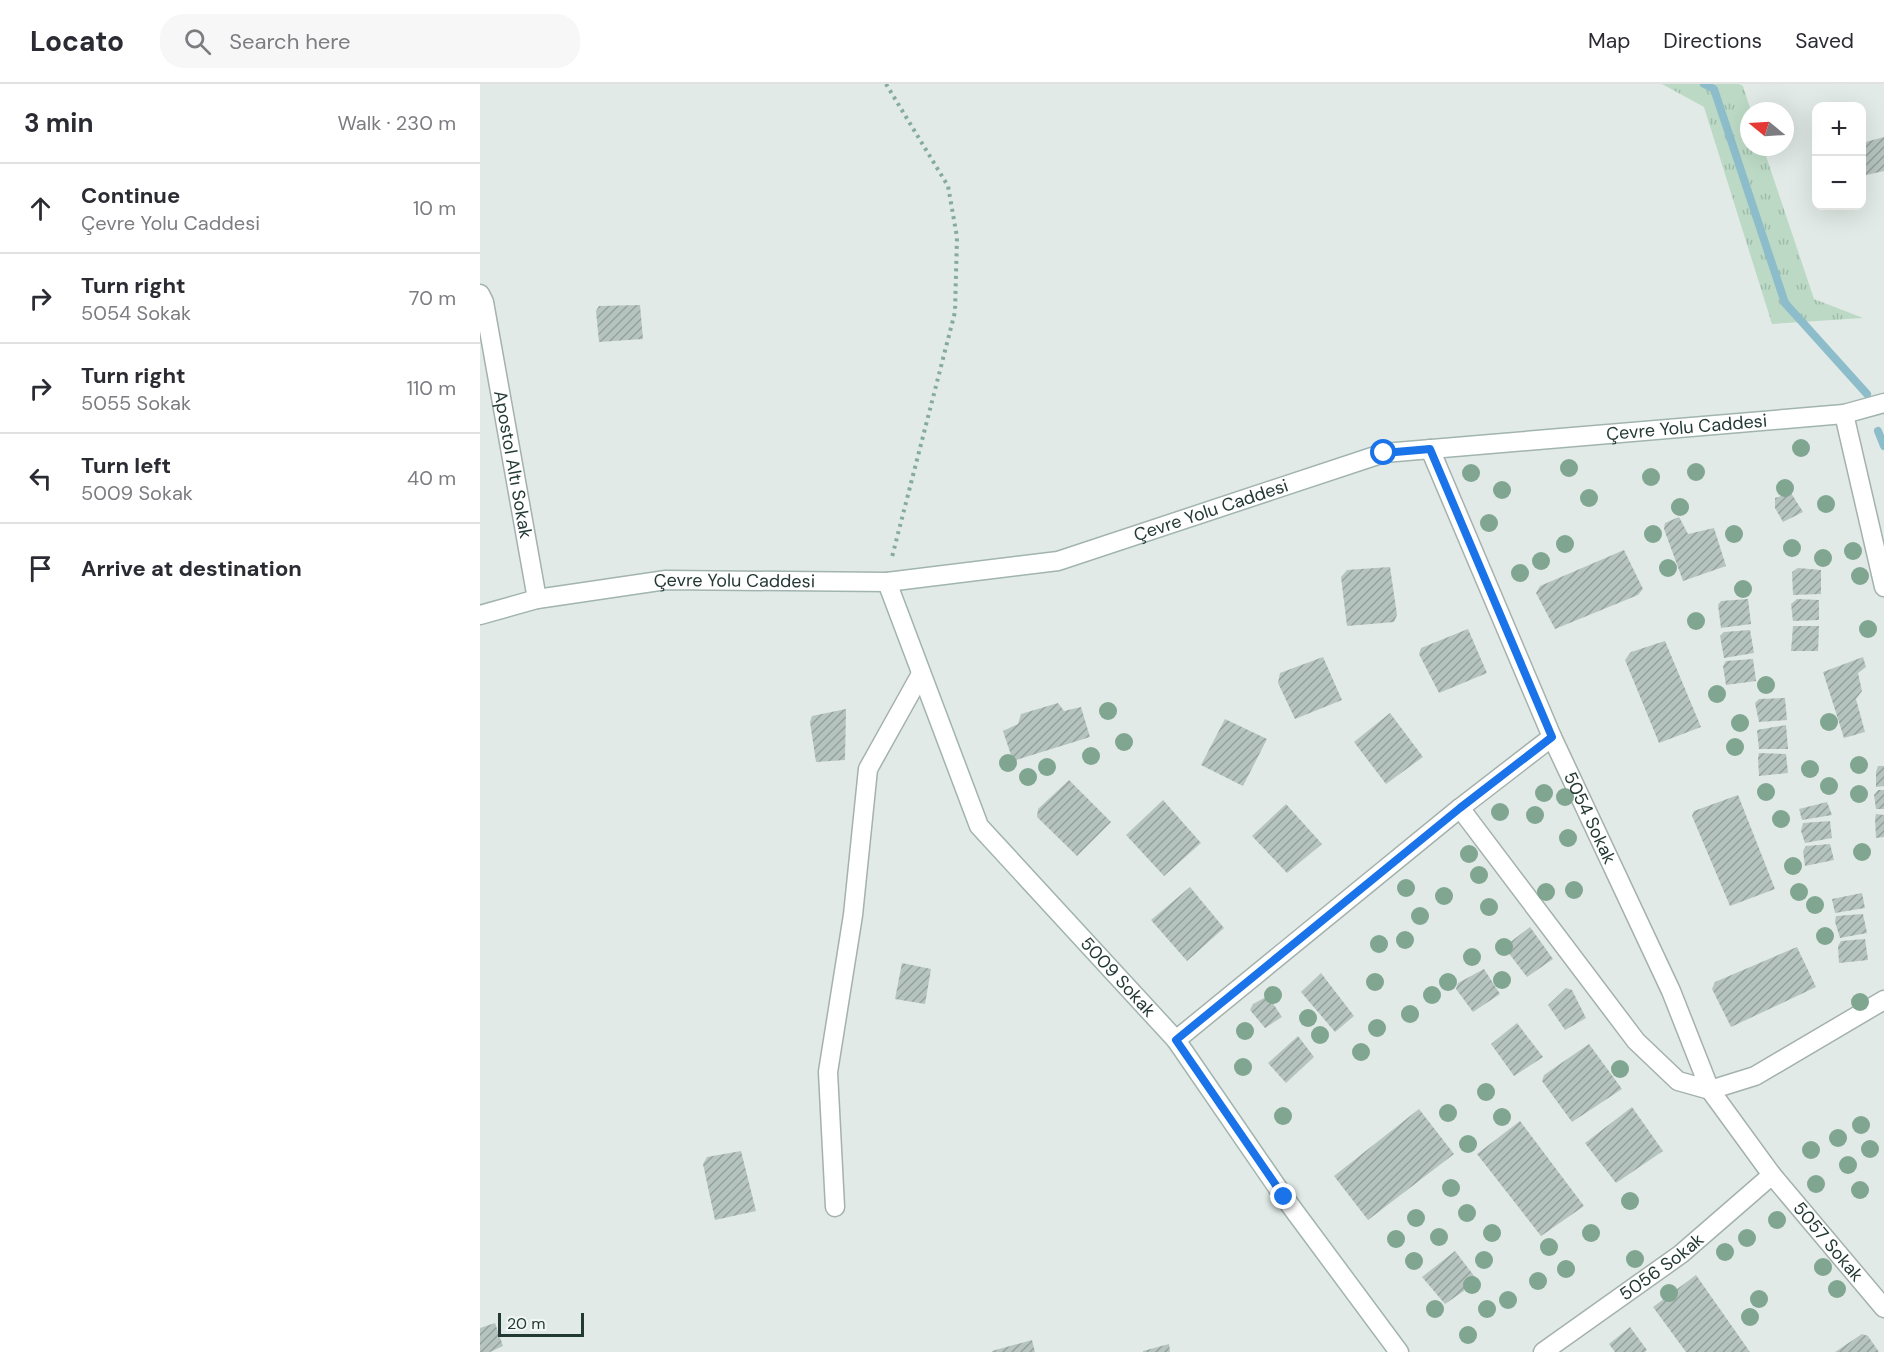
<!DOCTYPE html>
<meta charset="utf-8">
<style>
body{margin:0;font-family:"DM Sans",sans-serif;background:#f7f7f7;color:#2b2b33}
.controls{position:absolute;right:18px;top:18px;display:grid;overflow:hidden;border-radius:12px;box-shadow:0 6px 24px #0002}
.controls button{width:54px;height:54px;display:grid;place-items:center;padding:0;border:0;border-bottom:2px solid #e1e1e2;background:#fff;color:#2b2b33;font:30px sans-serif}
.compass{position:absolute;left:1260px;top:18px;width:54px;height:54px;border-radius:50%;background:#fff;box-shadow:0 6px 24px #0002;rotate:288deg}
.scale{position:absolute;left:18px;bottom:15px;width:86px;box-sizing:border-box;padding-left:6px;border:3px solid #233934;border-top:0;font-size:16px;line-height:21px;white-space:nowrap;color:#233934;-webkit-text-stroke:4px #f1f7f4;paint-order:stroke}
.stop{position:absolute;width:18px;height:18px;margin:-14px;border:4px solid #1a73e8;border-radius:50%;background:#fff}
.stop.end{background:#1a73e8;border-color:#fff;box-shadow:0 2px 6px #0008}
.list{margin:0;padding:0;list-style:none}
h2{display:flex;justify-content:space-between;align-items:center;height:78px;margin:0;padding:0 24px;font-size:26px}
h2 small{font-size:20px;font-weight:400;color:#7c7c81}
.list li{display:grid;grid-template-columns:39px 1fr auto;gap:18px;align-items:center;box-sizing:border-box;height:90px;padding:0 24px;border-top:2px solid #e1e1e2}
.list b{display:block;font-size:22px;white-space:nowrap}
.list p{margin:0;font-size:20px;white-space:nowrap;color:#7c7c81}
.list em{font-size:20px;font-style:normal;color:#7c7c81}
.icon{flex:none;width:33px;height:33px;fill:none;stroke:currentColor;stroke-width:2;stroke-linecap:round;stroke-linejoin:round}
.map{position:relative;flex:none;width:1404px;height:1268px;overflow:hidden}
header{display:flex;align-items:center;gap:36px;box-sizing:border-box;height:84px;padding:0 30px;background:#fff;border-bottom:2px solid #e1e1e2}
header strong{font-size:28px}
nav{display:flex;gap:33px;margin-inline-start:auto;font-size:21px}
.search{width:420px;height:54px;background:#f7f7f7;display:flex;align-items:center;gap:15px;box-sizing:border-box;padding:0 21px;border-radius:24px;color:#7c7c81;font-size:22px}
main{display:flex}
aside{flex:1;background:#fff}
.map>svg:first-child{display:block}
.grass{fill:url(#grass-tufts)}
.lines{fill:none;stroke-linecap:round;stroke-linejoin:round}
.stream{stroke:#8dbdca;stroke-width:8}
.building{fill:url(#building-hatch)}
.street-casing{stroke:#a4b1ad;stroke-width:21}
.secondary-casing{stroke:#a1b4af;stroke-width:21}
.path{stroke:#84aaa1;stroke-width:4;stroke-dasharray:3 4.5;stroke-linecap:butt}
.street{stroke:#fff;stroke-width:18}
.secondary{stroke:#fff;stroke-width:18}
.tree{fill:#80a591}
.route{stroke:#1a73e8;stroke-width:8}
.labels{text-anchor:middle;stroke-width:5;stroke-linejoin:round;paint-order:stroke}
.street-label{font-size:18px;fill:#233934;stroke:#f1f7f4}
</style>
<header>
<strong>Locato</strong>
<div class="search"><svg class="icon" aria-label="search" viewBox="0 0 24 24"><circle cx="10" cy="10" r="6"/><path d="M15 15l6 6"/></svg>Search here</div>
<nav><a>Map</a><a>Directions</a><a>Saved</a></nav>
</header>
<main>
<aside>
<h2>3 min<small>Walk · 230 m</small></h2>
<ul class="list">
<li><svg class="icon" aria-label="ahead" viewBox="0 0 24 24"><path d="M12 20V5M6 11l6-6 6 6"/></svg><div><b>Continue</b><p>Çevre Yolu Caddesi</p></div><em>10 m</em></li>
<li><svg class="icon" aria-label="right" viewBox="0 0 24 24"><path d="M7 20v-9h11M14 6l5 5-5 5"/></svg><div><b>Turn right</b><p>5054 Sokak</p></div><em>70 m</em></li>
<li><svg class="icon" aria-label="right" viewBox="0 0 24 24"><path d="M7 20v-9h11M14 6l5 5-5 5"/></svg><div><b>Turn right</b><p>5055 Sokak</p></div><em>110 m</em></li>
<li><svg class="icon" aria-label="left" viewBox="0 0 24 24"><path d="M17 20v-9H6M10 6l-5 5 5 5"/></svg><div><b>Turn left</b><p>5009 Sokak</p></div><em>40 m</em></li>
<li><svg class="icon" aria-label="arrive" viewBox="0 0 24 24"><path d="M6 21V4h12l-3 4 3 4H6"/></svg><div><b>Arrive at destination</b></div></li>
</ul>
</aside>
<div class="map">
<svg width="1404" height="1268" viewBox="0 0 1404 1268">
<defs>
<pattern id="grass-tufts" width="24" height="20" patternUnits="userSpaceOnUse" patternTransform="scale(1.5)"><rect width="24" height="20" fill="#bbd9c5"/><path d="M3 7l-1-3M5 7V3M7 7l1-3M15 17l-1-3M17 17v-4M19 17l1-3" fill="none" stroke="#a0bbaa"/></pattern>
<pattern id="building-hatch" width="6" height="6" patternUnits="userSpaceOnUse" patternTransform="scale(1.5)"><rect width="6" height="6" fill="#b6c4bf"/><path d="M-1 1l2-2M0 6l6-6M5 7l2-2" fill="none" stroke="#94a09c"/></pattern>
</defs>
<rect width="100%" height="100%" fill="#e1eae6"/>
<path class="grass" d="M 1182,0 L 1259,0 L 1263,2 L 1271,27 L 1269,27 L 1269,63 L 1283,63 L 1334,215 L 1383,234 L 1292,240 L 1224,23 Z"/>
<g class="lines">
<g class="stream">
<path d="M 1224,0 L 1234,5 L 1305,219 L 1387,310"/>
<path d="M 1398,347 L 1404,362"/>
</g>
</g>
<g class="building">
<path d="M 1404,53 L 1404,87 L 1382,92 L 1382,59 Z"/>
<path d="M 160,221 L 163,255 L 119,258 L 116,227 L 119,222 Z"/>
<path d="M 1311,409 L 1323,428 L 1303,438 L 1295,424 L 1295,414 Z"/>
<path d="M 1199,433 L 1208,450 L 1234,444 L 1246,482 L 1203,497 L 1184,445 L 1185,439 Z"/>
<path d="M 1144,466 L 1163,505 L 1158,511 L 1075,545 L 1056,509 L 1060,502 Z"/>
<path d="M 910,483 L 917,531 L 914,538 L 867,542 L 861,493 L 867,486 Z"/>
<path d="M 1318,484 L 1341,486 L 1341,510 L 1313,511 L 1312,488 Z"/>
<path d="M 1268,515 L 1271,540 L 1241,544 L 1238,521 L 1241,517 Z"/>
<path d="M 1317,515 L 1339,516 L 1339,536 L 1313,537 L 1311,520 Z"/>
<path d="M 1313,542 L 1339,542 L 1338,567 L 1311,567 Z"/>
<path d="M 988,545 L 1007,589 L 959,609 L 939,570 L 941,564 Z"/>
<path d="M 1270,546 L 1274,569 L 1244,574 L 1240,552 L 1244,548 Z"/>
<path d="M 1185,557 L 1221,643 L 1179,659 L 1145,576 L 1151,568 Z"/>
<path d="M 843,573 L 862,616 L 815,635 L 798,599 L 800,589 Z"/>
<path d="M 1383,573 L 1386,583 L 1378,589 L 1382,607 L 1376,615 L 1385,648 L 1364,654 L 1343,588 Z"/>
<path d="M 1273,575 L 1276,597 L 1246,601 L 1243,582 L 1246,577 Z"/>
<path d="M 1305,614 L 1307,636 L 1279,638 L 1275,619 L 1279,615 Z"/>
<path d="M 578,619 L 584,627 L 601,623 L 610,653 L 533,677 L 523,647 L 538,640 L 541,630 Z"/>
<path d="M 366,625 L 365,676 L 336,678 L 330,638 L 332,632 Z"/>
<path d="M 910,629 L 943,673 L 906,700 L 874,658 Z"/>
<path d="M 745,635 L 787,655 L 763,702 L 721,681 Z"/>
<path d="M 1306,641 L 1308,665 L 1279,665 L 1277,646 Z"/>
<path d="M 1279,669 L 1306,670 L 1308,689 L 1279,692 L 1278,674 Z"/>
<path d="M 1398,682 L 1404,682 L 1404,702 L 1396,703 L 1396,688 Z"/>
<path d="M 589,696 L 631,738 L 597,772 L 557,733 L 558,725 Z"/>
<path d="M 1398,706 L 1404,706 L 1404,725 L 1396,725 L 1394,711 Z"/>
<path d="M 1258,711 L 1295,805 L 1250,822 L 1212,732 L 1214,727 Z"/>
<path d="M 683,716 L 721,759 L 684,792 L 646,751 Z"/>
<path d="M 1347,718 L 1352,731 L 1322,736 L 1319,725 Z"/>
<path d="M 806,720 L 842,760 L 807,789 L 772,752 Z"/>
<path d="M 1396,730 L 1404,731 L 1404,753 L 1396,754 L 1395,735 Z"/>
<path d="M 1350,737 L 1352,754 L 1325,759 L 1321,747 L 1323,739 Z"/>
<path d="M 1350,760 L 1354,776 L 1325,782 L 1323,767 L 1326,762 Z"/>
<path d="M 710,803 L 744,844 L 707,877 L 671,836 Z"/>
<path d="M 1382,809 L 1385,824 L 1355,829 L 1352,815 Z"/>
<path d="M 1383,830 L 1387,849 L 1360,854 L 1355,838 L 1356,832 Z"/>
<path d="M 1050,843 L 1073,875 L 1047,893 L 1024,863 Z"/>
<path d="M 1385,855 L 1388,876 L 1359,879 L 1358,862 L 1361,857 Z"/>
<path d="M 1317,863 L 1336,903 L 1251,943 L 1232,905 L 1235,898 Z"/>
<path d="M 422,879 L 451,885 L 445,920 L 415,915 Z"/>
<path d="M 1004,885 L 1020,910 L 993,928 L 976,905 L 978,899 Z"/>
<path d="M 841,889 L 874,932 L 855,948 L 821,908 Z"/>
<path d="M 1086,904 L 1092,906 L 1106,934 L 1085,946 L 1068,921 Z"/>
<path d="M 788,912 L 802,933 L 785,944 L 770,926 L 773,920 Z"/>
<path d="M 1037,939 L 1063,973 L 1034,992 L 1011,960 Z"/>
<path d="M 818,952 L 834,973 L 806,999 L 788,979 Z"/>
<path d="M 1109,960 L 1142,1005 L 1092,1038 L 1062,997 L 1064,991 Z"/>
<path d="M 1152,1023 L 1183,1067 L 1136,1099 L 1105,1059 Z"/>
<path d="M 939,1025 L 974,1070 L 888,1136 L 854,1092 Z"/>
<path d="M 1040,1037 L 1104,1122 L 1061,1152 L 997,1070 Z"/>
<path d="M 261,1067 L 276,1127 L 235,1136 L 223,1080 L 227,1073 Z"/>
<path d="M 975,1167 L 998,1197 L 965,1220 L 942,1193 Z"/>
<path d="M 1216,1191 L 1270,1268 L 1206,1268 L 1173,1223 Z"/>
<path d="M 15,1239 L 23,1262 L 10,1268 L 0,1268 L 0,1244 Z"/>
<path d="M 1150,1243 L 1167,1266 L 1165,1268 L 1135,1268 L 1129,1260 Z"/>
<path d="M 1382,1250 L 1388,1252 L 1399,1268 L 1355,1268 Z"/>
<path d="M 552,1256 L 555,1268 L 512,1268 L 512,1267 Z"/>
<path d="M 689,1260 L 690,1268 L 663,1268 L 663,1267 Z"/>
</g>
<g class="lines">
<defs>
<g id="street">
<path id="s1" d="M 0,210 L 4,218 L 57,515"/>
<path d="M 1364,330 L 1404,503"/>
<path id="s2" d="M 950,365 L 1072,653 L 1191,907 L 1230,1006 L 1292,1091 L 1404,1224"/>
<path d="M 980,724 L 1156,957 L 1198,997 L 1230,1006"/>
<path d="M 696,956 L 980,724 L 1072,653"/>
<path d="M 1230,1006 L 1275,992 L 1404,916"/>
<path d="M 355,1123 L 348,988 L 373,831 L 388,685 L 441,590"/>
<path id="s3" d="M 1063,1268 L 1201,1170 L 1292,1091"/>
</g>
<g id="secondary">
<path id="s4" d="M 407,498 L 499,742 L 696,956 L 804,1113 L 919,1268"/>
<path id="s5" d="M 0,531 L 57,515 L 186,496 L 407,498 L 578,477 L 904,369 L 1364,330 L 1404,319"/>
</g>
</defs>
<use href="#street" class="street-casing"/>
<use href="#secondary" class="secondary-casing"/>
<path class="path" d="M 406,0 L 468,102 L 477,153 L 475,228 L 412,473"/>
<use href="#street" class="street"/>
<use href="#secondary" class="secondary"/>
</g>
<g class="tree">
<circle cx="1321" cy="364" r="9"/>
<circle cx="1089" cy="384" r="9"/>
<circle cx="1216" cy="388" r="9"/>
<circle cx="991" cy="389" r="9"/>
<circle cx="1171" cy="393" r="9"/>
<circle cx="1305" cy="404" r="9"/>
<circle cx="1022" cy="406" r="9"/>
<circle cx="1109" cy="414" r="9"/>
<circle cx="1346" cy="420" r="9"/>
<circle cx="1200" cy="423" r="9"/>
<circle cx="1009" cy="439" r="9"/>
<circle cx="1173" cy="450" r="9"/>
<circle cx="1254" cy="450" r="9"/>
<circle cx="1085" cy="460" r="9"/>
<circle cx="1312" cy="464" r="9"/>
<circle cx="1373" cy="467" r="9"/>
<circle cx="1343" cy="474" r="9"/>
<circle cx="1061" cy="477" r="9"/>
<circle cx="1188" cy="484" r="9"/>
<circle cx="1040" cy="489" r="9"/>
<circle cx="1380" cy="492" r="9"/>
<circle cx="1263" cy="505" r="9"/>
<circle cx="1216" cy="537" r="9"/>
<circle cx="1388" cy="545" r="9"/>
<circle cx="1286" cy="601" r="9"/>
<circle cx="1237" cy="610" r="9"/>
<circle cx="628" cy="627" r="9"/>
<circle cx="1349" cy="638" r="9"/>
<circle cx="1260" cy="639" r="9"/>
<circle cx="644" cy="658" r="9"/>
<circle cx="1255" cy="663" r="9"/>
<circle cx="611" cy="672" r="9"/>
<circle cx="528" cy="679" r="9"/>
<circle cx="1379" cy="681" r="9"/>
<circle cx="567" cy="683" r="9"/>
<circle cx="1330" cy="685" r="9"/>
<circle cx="548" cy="693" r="9"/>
<circle cx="1349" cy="702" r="9"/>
<circle cx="1286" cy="708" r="9"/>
<circle cx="1064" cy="709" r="9"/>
<circle cx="1379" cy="710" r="9"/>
<circle cx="1085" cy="713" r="9"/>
<circle cx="1020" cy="728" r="9"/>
<circle cx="1055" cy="731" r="9"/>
<circle cx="1301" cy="735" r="9"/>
<circle cx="1088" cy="754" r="9"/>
<circle cx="1382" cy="768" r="9"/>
<circle cx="989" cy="770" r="9"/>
<circle cx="1313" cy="782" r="9"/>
<circle cx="999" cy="791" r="9"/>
<circle cx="926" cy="804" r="9"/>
<circle cx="1094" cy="806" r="9"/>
<circle cx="1066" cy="808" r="9"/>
<circle cx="1319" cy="808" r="9"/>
<circle cx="964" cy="812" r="9"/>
<circle cx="1335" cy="821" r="9"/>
<circle cx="1009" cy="823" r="9"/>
<circle cx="940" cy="832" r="9"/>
<circle cx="1345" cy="852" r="9"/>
<circle cx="925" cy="856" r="9"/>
<circle cx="899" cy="860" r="9"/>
<circle cx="1024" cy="863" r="9"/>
<circle cx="992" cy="873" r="9"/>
<circle cx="1022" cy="896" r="9"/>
<circle cx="895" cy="898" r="9"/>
<circle cx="968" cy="898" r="9"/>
<circle cx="793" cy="911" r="9"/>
<circle cx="952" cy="911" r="9"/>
<circle cx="1380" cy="918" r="9"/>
<circle cx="930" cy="930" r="9"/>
<circle cx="828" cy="934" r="9"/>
<circle cx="897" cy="944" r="9"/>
<circle cx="765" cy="947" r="9"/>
<circle cx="840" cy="951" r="9"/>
<circle cx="881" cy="968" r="9"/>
<circle cx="763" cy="983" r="9"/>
<circle cx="1140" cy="985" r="9"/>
<circle cx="1006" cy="1008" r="9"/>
<circle cx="968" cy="1029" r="9"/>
<circle cx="803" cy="1032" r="9"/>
<circle cx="1022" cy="1033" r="9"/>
<circle cx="1381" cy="1041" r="9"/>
<circle cx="1358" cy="1054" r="9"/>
<circle cx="988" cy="1060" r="9"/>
<circle cx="1390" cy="1065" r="9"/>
<circle cx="1331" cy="1066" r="9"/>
<circle cx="1368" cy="1081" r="9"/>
<circle cx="1336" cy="1100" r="9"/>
<circle cx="971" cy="1104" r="9"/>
<circle cx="1380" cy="1106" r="9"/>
<circle cx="1150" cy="1117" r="9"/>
<circle cx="987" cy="1129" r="9"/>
<circle cx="936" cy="1134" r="9"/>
<circle cx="1297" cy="1136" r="9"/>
<circle cx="1012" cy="1149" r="9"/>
<circle cx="1111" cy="1149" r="9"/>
<circle cx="959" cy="1153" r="9"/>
<circle cx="1267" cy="1154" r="9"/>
<circle cx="916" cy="1155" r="9"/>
<circle cx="1069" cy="1163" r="9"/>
<circle cx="1245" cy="1168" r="9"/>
<circle cx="1155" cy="1175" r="9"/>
<circle cx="1004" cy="1176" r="9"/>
<circle cx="934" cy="1177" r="9"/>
<circle cx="1343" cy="1183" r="9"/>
<circle cx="1086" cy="1185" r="9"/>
<circle cx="1058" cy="1197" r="9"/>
<circle cx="992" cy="1201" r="9"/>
<circle cx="1357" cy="1205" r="9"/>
<circle cx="1189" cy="1209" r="9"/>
<circle cx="1279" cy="1215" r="9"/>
<circle cx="1028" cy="1216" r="9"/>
<circle cx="955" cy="1225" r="9"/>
<circle cx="1007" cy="1225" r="9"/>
<circle cx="1270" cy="1233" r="9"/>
<circle cx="988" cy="1251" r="9"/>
</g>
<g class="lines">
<path class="route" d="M 804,1113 L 696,956 L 980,724 L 1072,653 L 950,365 L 904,369"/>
</g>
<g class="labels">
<g class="street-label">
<text dy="6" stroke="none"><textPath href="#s5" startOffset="1230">Çevre Yolu Caddesi</textPath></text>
<text dy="6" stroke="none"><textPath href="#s1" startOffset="174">Apostol Altı Sokak</textPath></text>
<text dy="6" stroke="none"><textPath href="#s5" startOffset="744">Çevre Yolu Caddesi</textPath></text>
<text dy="6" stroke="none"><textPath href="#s5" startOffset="258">Çevre Yolu Caddesi</textPath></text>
<text dy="6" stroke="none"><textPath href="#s2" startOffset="402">5054 Sokak</textPath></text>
<text dy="6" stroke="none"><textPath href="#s4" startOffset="466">5009 Sokak</textPath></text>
<text dy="6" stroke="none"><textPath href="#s2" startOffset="892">5057 Sokak</textPath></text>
<text dy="6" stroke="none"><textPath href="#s3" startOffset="146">5056 Sokak</textPath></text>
</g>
</g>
</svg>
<div class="controls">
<button>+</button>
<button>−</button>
</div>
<svg class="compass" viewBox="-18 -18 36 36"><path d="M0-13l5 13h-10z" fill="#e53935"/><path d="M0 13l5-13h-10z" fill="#7c7c81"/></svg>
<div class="scale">20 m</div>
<div class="stop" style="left:904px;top:369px"></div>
<div class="stop end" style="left:804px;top:1113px"></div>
</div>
</main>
